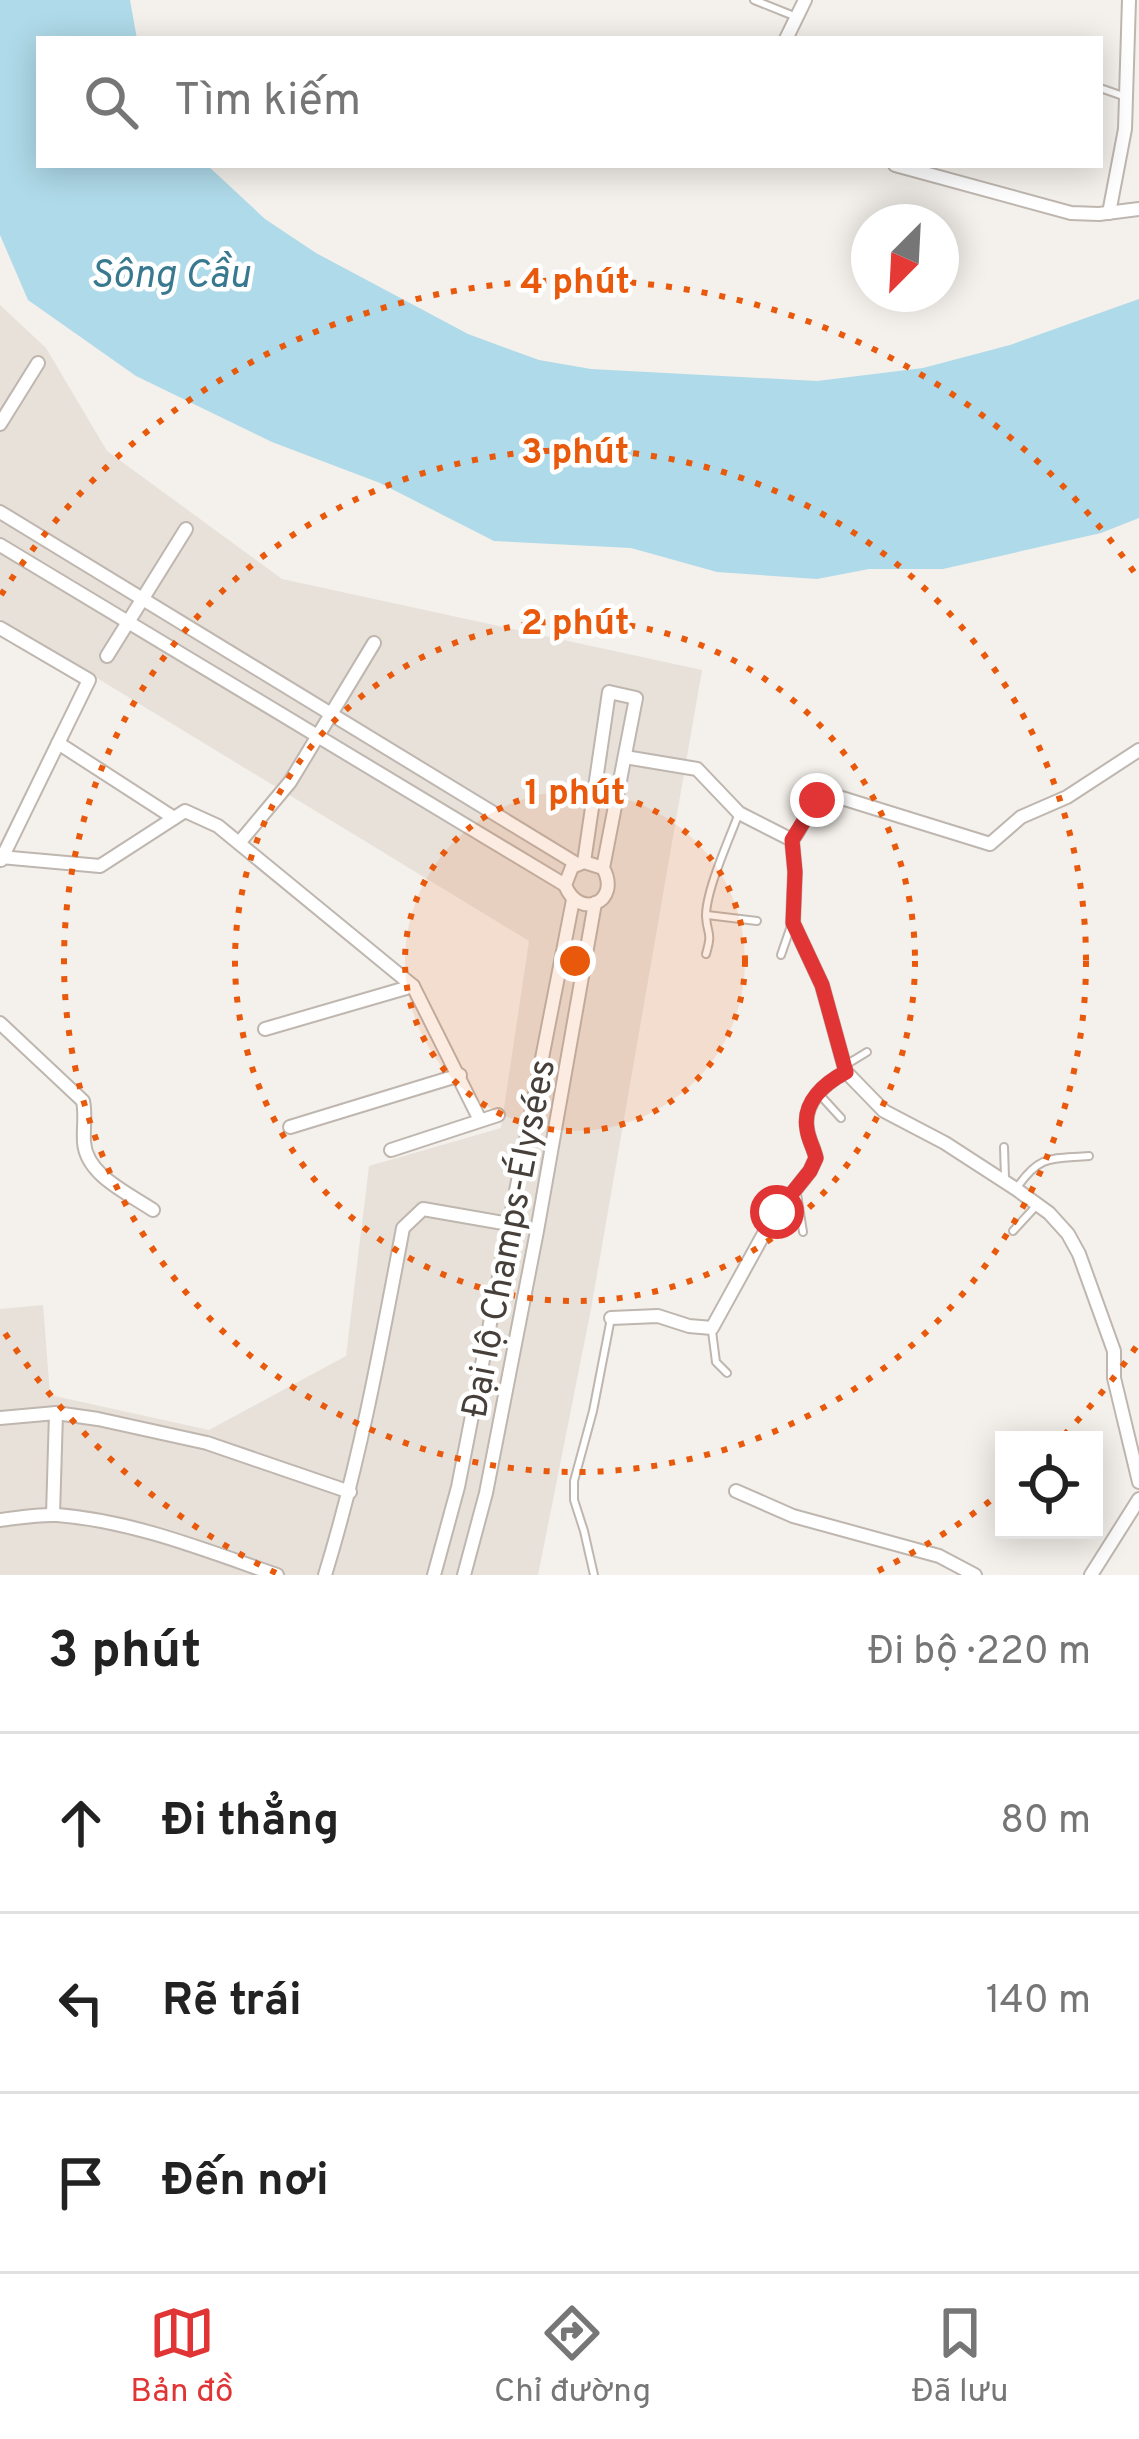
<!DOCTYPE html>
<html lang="vi">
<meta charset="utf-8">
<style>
body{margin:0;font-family:Overpass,sans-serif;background:#f2f2f2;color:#222}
.controls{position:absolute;right:36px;bottom:36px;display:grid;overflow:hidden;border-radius:0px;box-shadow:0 6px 30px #0003}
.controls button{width:108px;height:108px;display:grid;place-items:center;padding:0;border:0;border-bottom:3px solid #e0e0e0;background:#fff;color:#222;font:60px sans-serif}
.compass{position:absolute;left:851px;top:204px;width:108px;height:108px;border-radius:50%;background:#fff;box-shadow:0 6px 30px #0003;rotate:204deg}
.stop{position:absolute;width:36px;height:36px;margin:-27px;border:9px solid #e13535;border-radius:50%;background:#fff}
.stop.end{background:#e13535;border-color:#fff;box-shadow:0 3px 12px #0008}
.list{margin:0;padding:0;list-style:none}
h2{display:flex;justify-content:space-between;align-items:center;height:156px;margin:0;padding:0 48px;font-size:51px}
h2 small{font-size:39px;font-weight:400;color:#767676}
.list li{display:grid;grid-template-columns:78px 1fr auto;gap:36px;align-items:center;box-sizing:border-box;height:180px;padding:0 48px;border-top:3px solid #e0e0e0}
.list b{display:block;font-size:45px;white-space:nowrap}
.list em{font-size:39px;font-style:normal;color:#767676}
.icon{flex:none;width:66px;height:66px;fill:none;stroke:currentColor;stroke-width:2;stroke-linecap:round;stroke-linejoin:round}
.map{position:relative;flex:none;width:1139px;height:1575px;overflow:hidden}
.search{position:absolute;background:#fff;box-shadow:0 6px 30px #0003;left:36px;right:36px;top:36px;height:132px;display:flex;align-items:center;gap:30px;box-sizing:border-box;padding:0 42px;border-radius:0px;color:#767676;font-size:45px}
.sheet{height:696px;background:#fff}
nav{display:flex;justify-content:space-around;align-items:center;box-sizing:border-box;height:168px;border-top:3px solid #e0e0e0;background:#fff;font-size:33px;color:#767676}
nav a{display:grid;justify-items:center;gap:6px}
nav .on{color:#e13535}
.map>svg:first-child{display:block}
.residential{fill:#e7e1da}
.water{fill:#afdae9}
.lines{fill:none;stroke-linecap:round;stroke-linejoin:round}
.service-casing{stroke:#beb6af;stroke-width:10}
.minor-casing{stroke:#beb6af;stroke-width:16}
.service{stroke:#fff;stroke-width:6}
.minor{stroke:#fff;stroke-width:12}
.route{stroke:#e13535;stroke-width:15}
.ring{fill:none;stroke:#e8590c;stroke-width:6;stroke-dasharray:6 12}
.labels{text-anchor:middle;stroke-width:9;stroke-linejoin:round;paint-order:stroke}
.street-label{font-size:36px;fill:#47403a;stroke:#fff}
.water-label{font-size:39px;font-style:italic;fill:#387990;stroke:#fff}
.centre{fill:#e8590c;stroke:#fff;stroke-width:6}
.ring-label{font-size:36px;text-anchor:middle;font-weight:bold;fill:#e8590c;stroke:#fff;stroke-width:9;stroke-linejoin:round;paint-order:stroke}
</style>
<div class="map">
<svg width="1139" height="1575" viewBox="0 0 1139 1575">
<rect width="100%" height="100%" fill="#f4f0eb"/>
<path class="residential" d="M 0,305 L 46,348 L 107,451 L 282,579 L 702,670 L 591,1309 L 538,1575 L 0,1575 L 0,1309 L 43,1305 L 50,1395 L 209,1430 L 346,1356 L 369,1166 L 501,1128 L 529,941 L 0,619 Z"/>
<path class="water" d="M 0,0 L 130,0 L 137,39 L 39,39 L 39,165 L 207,165 L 265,219 L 316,253 L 468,334 L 539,360 L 591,369 L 817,381 L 923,368 L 1010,345 L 1139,299 L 1139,518 L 1101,533 L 943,569 L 869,569 L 817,579 L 717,572 L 631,548 L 494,541 L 380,483 L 272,442 L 136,376 L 28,300 L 0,235 Z"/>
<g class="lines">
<defs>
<g id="service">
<path d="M 754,0 L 794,16"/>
<path d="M 1103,89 L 1123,96"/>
<path d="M 707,915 L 757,921"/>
<path d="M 706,954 C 713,930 707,936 706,916 C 706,890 729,840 739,813"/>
<path d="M 781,955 L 791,926"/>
<path d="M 844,1066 L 867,1052"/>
<path d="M 819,1094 L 841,1118"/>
<path d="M 1004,1147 L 1005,1178"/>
<path d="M 1018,1186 C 1041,1154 1052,1159 1089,1156"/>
<path d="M 797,1194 L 803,1232"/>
<path d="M 1013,1231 L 1037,1205"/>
<path d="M 712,1331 L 716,1362 L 727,1373"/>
<path d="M 594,1575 L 584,1531 L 574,1500 L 574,1481 L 593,1411 L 611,1318"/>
</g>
<g id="minor">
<path d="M 786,39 L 805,0"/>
<path d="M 895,165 L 1071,213 L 1099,214 L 1139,209"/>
<path d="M 1109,213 L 1125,129 L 1129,0"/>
<path d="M 0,424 L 38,363"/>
<path d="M 0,512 L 577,864"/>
<path d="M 0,545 L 565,885"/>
<path d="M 0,628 L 89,680 L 1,860"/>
<path d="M 107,656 L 186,529"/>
<path d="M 58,743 L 174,818"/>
<path d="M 625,757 L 697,769 L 739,813 L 792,840 L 795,872 L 793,923 L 822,985 L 846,1072 L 884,1111 L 945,1143 L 1016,1189 L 1049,1213 L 1068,1234 L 1079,1254 L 1114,1351 L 1114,1378 L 1139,1482"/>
<path d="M 792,840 C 805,825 810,797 832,795 L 990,844 L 1021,817 L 1067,797 L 1139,750"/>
<path d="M 239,843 L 290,782 L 374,643"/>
<path d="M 0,857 L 100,866 L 185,811 L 218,826 L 413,986 L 480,1120"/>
<path d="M 584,862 L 609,692 L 636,698 L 603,868 C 622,902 579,921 565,885 L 572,867 L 584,862 L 603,868"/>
<path d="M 0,1023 L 83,1101 C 86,1115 83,1128 84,1142 C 86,1175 128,1193 153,1210"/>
<path d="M 265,1029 L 413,986"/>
<path d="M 290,1127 L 460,1075"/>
<path d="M 391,1150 L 498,1115"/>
<path d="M 611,1318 L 658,1316 L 689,1326 L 712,1328 L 772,1219 L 810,1171 L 816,1158 C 814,1148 808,1139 807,1128 C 803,1102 825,1083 846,1072"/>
<path d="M 0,1418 L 56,1413 L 98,1419 L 207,1443 L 350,1492"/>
<path d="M 736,1491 L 793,1516 L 939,1556 L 975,1575"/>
<path d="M 53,1515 L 56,1413"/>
<path d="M 0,1520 C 18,1518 38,1514 57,1515 C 133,1521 205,1550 277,1575"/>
<path d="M 325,1575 C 360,1461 381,1345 403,1228 L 423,1209 L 509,1224"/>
<path d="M 434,1575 L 458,1487 L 573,900"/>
<path d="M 464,1575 L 486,1493 L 537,1231 L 595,903"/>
<path d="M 1091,1575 L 1139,1499"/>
</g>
</defs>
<use href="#service" class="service-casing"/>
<use href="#minor" class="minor-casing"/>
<use href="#service" class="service"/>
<use href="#minor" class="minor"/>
</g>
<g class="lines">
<path class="route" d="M 777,1212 L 810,1171 L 816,1158 C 814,1148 808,1139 807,1129 C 802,1102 825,1083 846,1072 L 822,985 L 793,923 L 795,872 L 792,840 L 817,800"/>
</g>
<circle cx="575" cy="961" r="170" fill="#e8590c" fill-opacity=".12"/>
<g class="ring">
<circle cx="575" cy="961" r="170"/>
<circle cx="575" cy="961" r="340"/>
<circle cx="575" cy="961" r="511"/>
<path d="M1136 1347A681 681 0 0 1 1061 1438M1004 1490A681 681 0 0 1 874 1573M276 1573A681 681 0 0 1 1 1327M1 595A681 681 0 0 1 1136 575"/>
</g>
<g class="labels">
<g class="street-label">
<text transform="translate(507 1238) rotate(-79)" y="13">Đại lộ Champs-Élysées</text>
</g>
<g class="water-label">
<text x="170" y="287">Sông Cầu</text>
</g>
</g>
<circle cx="575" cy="961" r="18" class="centre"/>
<g class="ring-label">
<text x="575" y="293">4 phút</text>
<text x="575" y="463">3 phút</text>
<text x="575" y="634">2 phút</text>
<text x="575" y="804">1 phút</text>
</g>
</svg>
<div class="controls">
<button><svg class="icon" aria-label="locate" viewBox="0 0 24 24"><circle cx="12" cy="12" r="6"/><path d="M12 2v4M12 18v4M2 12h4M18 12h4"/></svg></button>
</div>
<svg class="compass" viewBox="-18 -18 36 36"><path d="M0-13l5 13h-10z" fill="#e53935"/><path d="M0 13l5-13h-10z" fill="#767676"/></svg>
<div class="stop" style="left:777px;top:1212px"></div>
<div class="stop end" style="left:817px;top:800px"></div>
<div class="search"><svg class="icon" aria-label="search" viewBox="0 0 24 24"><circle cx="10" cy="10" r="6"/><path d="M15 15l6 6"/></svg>Tìm kiếm</div>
</div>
<section class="sheet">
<h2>3 phút<small>Đi bộ · 220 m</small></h2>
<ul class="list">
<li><svg class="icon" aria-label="ahead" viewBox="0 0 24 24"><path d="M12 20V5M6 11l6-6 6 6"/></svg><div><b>Đi thẳng</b></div><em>80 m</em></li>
<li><svg class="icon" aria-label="left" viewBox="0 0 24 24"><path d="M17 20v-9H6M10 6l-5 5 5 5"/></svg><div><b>Rẽ trái</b></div><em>140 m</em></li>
<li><svg class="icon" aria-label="arrive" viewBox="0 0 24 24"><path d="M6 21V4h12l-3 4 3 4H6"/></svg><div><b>Đến nơi</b></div></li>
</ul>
</section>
<nav>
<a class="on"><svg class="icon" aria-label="map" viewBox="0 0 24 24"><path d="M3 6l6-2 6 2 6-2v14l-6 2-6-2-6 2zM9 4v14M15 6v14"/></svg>Bản đồ</a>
<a><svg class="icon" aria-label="directions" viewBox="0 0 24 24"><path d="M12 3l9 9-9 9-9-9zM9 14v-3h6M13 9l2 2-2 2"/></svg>Chỉ đường</a>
<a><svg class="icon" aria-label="saved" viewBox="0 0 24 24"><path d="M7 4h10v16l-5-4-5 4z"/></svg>Đã lưu</a>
</nav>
